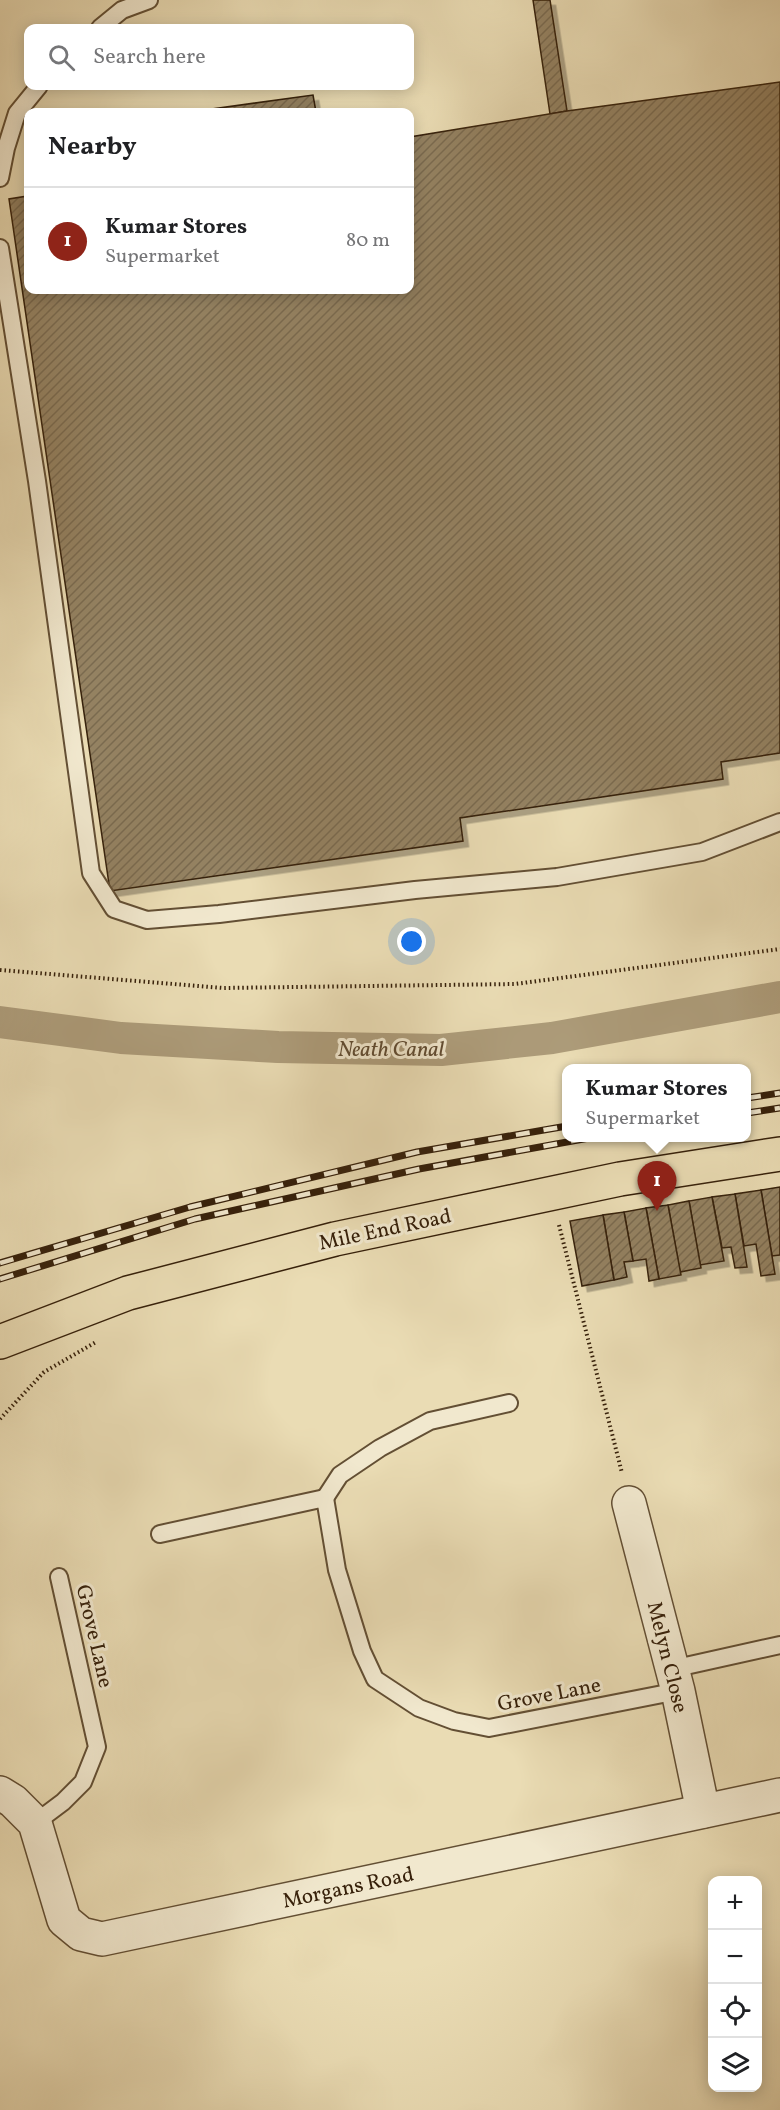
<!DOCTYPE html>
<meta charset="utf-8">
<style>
body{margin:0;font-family:Vollkorn,serif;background:#f6f6f6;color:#202124}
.controls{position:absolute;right:18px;bottom:18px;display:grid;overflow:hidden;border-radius:12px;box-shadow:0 3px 15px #0003}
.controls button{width:54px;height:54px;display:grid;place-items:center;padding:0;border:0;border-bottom:2px solid #e0e0e0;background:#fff;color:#202124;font:30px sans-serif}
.you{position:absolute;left:412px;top:942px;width:21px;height:21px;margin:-15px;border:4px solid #fff;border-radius:50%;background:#1a73e8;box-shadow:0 0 0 9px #1a73e833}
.badge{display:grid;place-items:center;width:39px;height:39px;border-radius:50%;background:#8f2418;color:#fff;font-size:20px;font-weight:700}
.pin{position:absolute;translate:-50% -50px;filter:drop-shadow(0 2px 3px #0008)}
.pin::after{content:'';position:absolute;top:32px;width:21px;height:18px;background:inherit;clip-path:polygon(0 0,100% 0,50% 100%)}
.popup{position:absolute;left:562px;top:1064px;width:189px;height:78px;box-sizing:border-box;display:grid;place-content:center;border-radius:12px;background:#fff;filter:drop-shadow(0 2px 4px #0005);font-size:20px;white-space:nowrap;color:#757577}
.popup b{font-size:22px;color:#202124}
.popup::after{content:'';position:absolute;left:50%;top:100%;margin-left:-12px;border:12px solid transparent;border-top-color:#fff}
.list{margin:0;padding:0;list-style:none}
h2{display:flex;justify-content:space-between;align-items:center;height:78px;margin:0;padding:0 24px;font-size:26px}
h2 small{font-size:20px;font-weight:400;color:#757577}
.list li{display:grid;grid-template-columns:39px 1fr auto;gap:18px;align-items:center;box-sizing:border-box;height:108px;padding:0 24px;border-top:2px solid #e0e0e0}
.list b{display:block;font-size:22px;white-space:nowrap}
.list p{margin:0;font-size:20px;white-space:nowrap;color:#757577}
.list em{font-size:20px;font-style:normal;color:#757577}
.icon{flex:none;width:33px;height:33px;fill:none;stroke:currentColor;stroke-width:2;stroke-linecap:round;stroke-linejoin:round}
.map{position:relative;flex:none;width:780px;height:2110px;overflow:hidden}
.search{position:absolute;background:#fff;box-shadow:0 3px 15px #0003;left:24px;top:24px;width:390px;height:66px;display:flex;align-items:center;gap:15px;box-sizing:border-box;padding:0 21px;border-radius:12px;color:#757577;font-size:22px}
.panel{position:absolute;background:#fff;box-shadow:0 3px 15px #0003;left:24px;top:108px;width:390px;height:186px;border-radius:12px}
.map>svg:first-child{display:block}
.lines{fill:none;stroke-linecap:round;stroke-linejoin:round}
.canal{stroke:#ad9c7a;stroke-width:32}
.building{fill:url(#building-hatch);stroke:#36200a;stroke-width:1.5;filter:url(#shadow)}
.lane-casing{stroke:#634f34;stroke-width:20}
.street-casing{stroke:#634f34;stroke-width:36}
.primary-casing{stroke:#36200a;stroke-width:36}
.path{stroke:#36200a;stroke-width:4;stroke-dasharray:1.5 3;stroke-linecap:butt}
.lane{stroke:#f1e8ce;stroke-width:16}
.street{stroke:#f1e8ce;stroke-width:33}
.primary{stroke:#eadcb4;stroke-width:33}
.rail-casing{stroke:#36200a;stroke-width:7}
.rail{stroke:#f1e8ce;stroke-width:4.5;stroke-dasharray:14;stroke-linecap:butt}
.labels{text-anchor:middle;stroke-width:6;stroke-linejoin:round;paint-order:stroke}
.street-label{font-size:21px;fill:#36200a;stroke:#f1e8ce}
.water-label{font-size:22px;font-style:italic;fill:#604b31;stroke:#f1e8ce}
</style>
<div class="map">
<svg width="780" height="2110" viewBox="0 0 780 2110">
<defs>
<pattern id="building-hatch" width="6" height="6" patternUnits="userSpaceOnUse" patternTransform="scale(1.5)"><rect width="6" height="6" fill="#948262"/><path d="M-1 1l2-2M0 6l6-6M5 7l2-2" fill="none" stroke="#7a6a4f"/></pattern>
<filter id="shadow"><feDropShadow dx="5.5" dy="5.5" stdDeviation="0" flood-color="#0004"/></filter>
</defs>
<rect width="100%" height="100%" fill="#eadcb4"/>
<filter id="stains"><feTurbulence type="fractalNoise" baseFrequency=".00333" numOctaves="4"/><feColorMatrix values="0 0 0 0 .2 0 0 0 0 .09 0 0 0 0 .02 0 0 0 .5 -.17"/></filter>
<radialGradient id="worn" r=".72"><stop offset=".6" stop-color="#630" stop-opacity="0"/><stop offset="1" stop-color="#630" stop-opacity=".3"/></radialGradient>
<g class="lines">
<path class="canal" d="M 0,1022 L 121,1038 L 278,1047 L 441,1050 L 552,1038 L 780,997"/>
</g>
<g class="building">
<path d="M 533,0 L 550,0 L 567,111 L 550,114 Z"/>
<path d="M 780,82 L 780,753 L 721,762 L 723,779 L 460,818 L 463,841 L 110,891 L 9,199 L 28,196 L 28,290 L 410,290 L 410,137 L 567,111 Z"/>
<path d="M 313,95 L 316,112 L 190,112 Z"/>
<path d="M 780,1187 L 780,1255 L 772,1256 L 761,1190 Z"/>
<path d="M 761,1190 L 775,1274 L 761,1276 L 756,1244 L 744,1246 L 735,1194 Z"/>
<path d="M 735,1194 L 747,1267 L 735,1268 L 731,1247 L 722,1248 L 712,1197 Z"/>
<path d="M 712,1197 L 724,1261 L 700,1265 L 689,1201 Z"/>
<path d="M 689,1201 L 701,1268 L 680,1272 L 668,1205 Z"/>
<path d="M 668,1205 L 681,1275 L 659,1279 L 646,1208 Z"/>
<path d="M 646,1208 L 659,1279 L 649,1281 L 646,1259 L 633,1261 L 624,1212 Z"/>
<path d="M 624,1212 L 633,1261 L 624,1262 L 627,1277 L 614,1280 L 603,1215 Z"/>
<path d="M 603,1215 L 614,1280 L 582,1286 L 570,1221 Z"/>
</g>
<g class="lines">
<defs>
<g id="lane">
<path d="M 100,28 L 122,10 L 149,0"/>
<path d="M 0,178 L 6,148 L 17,113 L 39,86"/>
<path d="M 0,248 L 37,481 L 91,873 L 114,909 L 147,920 L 219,914 L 415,890 L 557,877 L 702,852 L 780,822"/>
<path d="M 325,1498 L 340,1475 L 380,1448 L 430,1421 L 509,1403"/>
<path d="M 160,1534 L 325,1498 L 337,1570 L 362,1651 L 375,1679 L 419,1708 L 454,1721 L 489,1728 L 678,1691"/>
<path d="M 672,1669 L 780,1645"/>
<path d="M 35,1823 L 63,1802 L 83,1782 L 97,1747 L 59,1577"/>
</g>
<g id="street">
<path d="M 629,1503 L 678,1691 L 703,1811"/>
<path d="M 0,1793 L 13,1801 L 35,1823 L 64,1920 L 81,1934 L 102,1939 L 780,1795"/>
</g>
<path id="primary" d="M 0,1342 L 128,1293 L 335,1239 L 620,1179 L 780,1154"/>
</defs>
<use href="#lane" class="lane-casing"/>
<use href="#street" class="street-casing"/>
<use href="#primary" class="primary-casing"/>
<g class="path">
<path d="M 0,970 L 223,988 L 515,984 L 780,949"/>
<path d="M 559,1225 L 622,1473"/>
<path d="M 0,1419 L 44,1372 L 96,1342"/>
</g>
<use href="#lane" class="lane"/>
<use href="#street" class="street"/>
<use href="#primary" class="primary"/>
<defs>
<g id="rail">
<path d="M 747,1098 L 780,1093"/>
<path d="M 747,1113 L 780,1108"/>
<path d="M 0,1263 L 190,1207 L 417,1152 L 567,1126"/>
<path d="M 0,1279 L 195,1219 L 419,1169 L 589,1138"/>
</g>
</defs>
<use href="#rail" class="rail-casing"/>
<use href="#rail" class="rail"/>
</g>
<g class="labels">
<g class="street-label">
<text transform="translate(385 1229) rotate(-12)" y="7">Mile End Road</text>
<text transform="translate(95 1636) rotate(77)" y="7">Grove Lane</text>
<text transform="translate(668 1657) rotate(76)" y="7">Melyn Close</text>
<text transform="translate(549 1694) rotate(-11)" y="7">Grove Lane</text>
<text transform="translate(348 1887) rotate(-12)" y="7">Morgans Road</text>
</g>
<g class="water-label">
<text x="391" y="1056">Neath Canal</text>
</g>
</g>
<rect width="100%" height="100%" filter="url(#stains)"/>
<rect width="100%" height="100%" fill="url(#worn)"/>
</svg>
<div class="controls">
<button>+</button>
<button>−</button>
<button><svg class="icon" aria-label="locate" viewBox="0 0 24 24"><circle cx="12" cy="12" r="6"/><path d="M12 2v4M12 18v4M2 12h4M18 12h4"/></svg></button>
<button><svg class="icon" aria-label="layers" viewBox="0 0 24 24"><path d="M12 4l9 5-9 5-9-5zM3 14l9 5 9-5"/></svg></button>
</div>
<div class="you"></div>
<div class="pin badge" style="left:657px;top:1211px">1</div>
<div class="popup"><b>Kumar Stores</b>Supermarket</div>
<div class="search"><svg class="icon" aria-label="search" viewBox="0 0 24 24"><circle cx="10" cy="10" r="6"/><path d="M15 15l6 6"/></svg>Search here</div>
<section class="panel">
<h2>Nearby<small></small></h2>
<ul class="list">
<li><span class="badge">1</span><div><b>Kumar Stores</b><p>Supermarket</p></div><em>80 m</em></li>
</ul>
</section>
</div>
